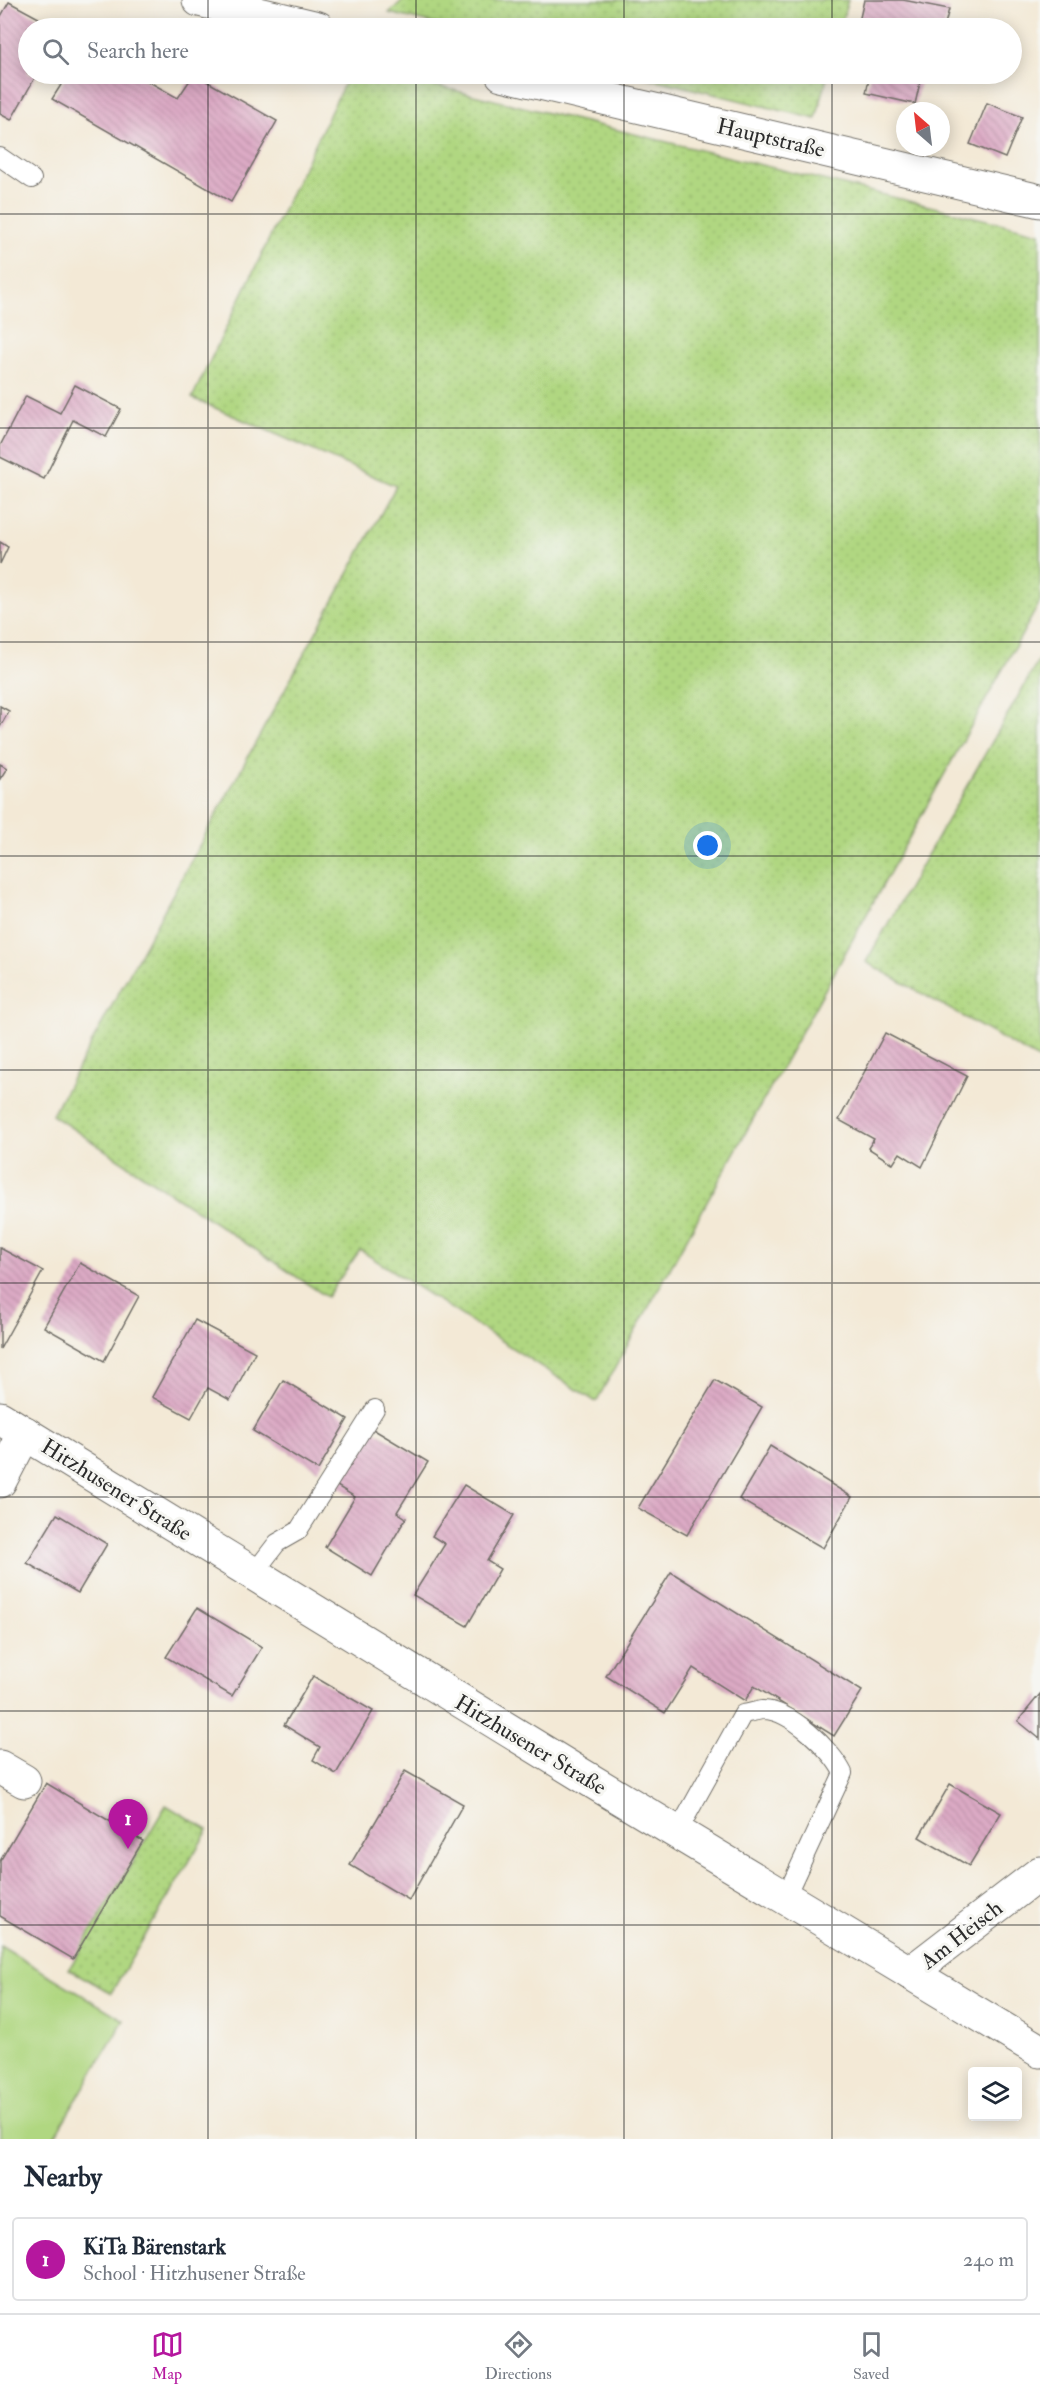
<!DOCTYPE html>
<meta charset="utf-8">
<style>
body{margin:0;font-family:"IM FELL Double Pica",serif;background:#f6f6f7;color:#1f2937}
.controls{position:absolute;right:18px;bottom:18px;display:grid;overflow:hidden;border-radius:6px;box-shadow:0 3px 15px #0003}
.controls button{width:54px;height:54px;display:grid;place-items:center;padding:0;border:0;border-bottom:2px solid #e0e1e3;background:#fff;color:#1f2937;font:30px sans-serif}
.compass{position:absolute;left:896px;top:102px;width:54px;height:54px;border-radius:50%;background:#fff;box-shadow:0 3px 15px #0003;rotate:332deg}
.you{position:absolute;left:708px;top:846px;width:21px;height:21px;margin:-15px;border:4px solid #fff;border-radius:50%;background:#1a73e8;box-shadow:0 0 0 9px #1a73e833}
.badge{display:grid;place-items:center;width:39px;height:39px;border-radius:50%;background:#b5179e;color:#fff;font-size:20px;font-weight:700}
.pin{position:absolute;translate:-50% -50px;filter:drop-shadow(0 2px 3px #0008)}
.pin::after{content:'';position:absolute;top:32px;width:21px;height:18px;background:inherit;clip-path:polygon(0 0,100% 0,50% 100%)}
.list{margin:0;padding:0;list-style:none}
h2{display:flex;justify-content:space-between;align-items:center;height:78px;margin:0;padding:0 24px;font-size:26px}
h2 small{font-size:20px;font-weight:400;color:#747a83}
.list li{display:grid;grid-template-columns:39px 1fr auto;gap:18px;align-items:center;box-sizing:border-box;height:84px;margin:0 12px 12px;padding:0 12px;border:2px solid #e0e1e3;border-radius:6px}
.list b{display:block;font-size:22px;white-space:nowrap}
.list p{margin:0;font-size:20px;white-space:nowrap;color:#747a83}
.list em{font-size:20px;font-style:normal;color:#747a83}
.icon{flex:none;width:33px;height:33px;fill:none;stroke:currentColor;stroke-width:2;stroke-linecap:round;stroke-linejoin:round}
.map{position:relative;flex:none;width:1040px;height:2139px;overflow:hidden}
.search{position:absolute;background:#fff;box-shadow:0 3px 15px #0003;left:18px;right:18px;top:18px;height:66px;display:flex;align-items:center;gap:15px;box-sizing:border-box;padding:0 21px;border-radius:33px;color:#747a83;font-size:22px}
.sheet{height:174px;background:#fff}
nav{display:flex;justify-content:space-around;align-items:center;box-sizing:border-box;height:84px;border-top:2px solid #e0e1e3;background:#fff;font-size:16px;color:#747a83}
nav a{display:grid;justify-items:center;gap:3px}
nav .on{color:#b5179e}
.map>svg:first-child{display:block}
.grass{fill:url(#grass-dots);stroke:#6e8156;stroke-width:1.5}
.garden{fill:#b0d781;stroke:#6e8156;stroke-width:1.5}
.building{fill:url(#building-back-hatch)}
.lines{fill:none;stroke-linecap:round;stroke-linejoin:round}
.service-casing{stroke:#716e67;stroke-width:20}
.minor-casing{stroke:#716e67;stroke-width:35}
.tertiary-casing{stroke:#716e67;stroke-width:35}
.service{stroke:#fff;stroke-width:18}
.minor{stroke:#fff;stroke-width:33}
.tertiary{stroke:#fff;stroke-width:33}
.grid{fill:none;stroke:#2b2b2b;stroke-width:1.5;stroke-opacity:0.55}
.labels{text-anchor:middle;stroke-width:6;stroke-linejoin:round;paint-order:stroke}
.street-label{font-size:22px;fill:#2b2b2b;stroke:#f6f6f2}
</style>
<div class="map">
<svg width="1040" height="2139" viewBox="0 0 1040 2139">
<defs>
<pattern id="grass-dots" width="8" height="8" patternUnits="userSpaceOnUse" patternTransform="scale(1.5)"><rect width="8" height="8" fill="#b0d781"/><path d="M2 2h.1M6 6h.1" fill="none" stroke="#98b970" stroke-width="1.8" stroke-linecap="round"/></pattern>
<pattern id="building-back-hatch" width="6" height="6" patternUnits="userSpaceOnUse" patternTransform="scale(1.5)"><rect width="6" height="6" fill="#dcaac5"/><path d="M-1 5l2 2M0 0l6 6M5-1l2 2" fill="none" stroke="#bd92a9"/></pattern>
</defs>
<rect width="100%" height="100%" fill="#f6f6f2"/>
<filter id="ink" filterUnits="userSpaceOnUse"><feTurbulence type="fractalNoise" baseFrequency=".0167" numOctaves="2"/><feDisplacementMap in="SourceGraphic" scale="12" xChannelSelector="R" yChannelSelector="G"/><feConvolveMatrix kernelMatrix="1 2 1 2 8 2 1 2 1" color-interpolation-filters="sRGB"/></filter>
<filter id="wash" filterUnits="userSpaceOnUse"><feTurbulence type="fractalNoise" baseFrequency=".008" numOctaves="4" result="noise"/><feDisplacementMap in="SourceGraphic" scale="24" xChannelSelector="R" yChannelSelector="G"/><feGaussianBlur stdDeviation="1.35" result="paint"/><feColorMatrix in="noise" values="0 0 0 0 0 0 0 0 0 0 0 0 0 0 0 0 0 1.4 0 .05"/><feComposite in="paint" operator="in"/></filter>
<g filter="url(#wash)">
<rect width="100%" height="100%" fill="#f3e9d6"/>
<g class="grass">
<path d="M 403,0 L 848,0 L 840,28 L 451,28 L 389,13 Z"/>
<path d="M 349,74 L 388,74 L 1040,233 L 1040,602 L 596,1402 L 360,1250 L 327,1297 L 52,1115 L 396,486 L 192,398 Z"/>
<path d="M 632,74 L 828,74 L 816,119 Z"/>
<path d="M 1040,658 L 1040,1060 L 866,962 Z"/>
<path d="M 166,1805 L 208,1830 L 111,1993 L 69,1969 Z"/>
</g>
<path class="garden" d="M 0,1946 L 124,2020 L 53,2139 L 0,2139 Z"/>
<g id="blocks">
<g class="building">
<path d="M 864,0 L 903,0 L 949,9 L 944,28 L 886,28 L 859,22 Z"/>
<path d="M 9,2 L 57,28 L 28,28 L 28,74 L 37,74 L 11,120 L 0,114 L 0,18 Z"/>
<path d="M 68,74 L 135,74 L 178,98 L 194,74 L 277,121 L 231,202 L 52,99 Z"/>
<path d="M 870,74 L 922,74 L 915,104 L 866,93 Z"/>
<path d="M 987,103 L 1022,117 L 1005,158 L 970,144 Z"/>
<path d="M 75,385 L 121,409 L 106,437 L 73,420 L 44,479 L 0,457 L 0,446 L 26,396 L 60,413 Z"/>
<path d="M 0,542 L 8,547 L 0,564 Z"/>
<path d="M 0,706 L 9,711 L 0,727 Z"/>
<path d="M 0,764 L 7,768 L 0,779 Z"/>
<path d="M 885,1033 L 967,1076 L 922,1167 L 900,1153 L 893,1164 L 868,1148 L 874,1139 L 839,1120 Z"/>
<path d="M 0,1248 L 43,1271 L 0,1349 Z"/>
<path d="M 80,1263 L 139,1296 L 104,1361 L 44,1327 Z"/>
<path d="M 195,1320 L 255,1352 L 230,1400 L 208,1388 L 191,1418 L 152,1397 Z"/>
<path d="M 283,1380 L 348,1419 L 318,1470 L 253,1431 Z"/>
<path d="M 715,1380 L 762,1407 L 687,1535 L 638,1508 Z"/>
<path d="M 371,1428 L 428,1462 L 397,1512 L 406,1518 L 372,1576 L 325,1547 L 355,1497 L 337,1486 Z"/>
<path d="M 770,1446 L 852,1497 L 823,1548 L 739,1499 Z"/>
<path d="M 464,1485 L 514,1515 L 487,1561 L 500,1569 L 467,1626 L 413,1595 L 445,1544 L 432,1536 Z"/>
<path d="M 57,1514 L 107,1544 L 78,1593 L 27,1563 Z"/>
<path d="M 671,1572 L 862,1691 L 834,1736 L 754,1686 L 745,1701 L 693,1668 L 665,1713 L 606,1676 Z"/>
<path d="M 197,1608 L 262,1647 L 232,1696 L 166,1657 Z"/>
<path d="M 313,1676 L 373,1711 L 336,1774 L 313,1760 L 320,1747 L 284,1725 Z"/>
<path d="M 1040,1694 L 1040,1739 L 1018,1721 Z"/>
<path d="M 405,1771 L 463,1804 L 409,1900 L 350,1865 Z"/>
<path d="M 46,1783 L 143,1841 L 73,1959 L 0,1916 L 0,1861 Z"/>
<path d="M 950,1784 L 1001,1813 L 969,1866 L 919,1837 Z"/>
</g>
</g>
</g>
<g filter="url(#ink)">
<use href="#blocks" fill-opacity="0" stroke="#716e67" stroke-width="1.5"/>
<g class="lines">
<defs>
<g id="service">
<path d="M 0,157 L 32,179"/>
<path d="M 254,1573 L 277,1543 L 298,1531 L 375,1409"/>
<path d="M 677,1833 L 743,1714 C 749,1713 756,1711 762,1710 C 790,1709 832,1750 843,1773 L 785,1898"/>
</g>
<g id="minor">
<path d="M 0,1481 L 25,1433"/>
<path d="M 0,1767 L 24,1781"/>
<path d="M 910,1973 L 1040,1873"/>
</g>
<g id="tertiary">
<path d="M 199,0 L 318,28"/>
<path d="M 502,74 L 1040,201"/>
<path d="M 0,1418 L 580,1774 L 1040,2051"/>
</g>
</defs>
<use href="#service" class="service-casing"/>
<use href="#minor" class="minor-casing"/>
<use href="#tertiary" class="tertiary-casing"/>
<use href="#service" class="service"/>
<use href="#minor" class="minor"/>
<use href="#tertiary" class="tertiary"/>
</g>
</g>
<path class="grid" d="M 208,0 L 208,28M 416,0 L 416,28M 624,0 L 624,28M 832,0 L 832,28M 208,74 L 208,2139M 416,74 L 416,2139M 624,74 L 624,2139M 832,74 L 832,2139M 0,214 L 1040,214M 0,428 L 1040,428M 0,642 L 1040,642M 0,856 L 1040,856M 0,1070 L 1040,1070M 0,1283 L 1040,1283M 0,1497 L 1040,1497M 0,1711 L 1040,1711M 0,1925 L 1040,1925"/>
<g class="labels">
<g class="street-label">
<text transform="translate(771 137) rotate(13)" y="8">Hauptstraße</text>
<text transform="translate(117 1489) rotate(32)" y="8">Hitzhusener Straße</text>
<text transform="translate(531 1744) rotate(31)" y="8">Hitzhusener Straße</text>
<text transform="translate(961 1934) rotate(-38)" y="8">Am Heisch</text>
</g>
</g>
</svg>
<div class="controls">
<button><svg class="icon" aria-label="layers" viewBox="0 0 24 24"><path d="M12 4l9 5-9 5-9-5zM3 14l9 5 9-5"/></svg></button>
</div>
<svg class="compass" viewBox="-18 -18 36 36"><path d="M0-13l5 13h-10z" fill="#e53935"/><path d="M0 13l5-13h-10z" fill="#747a83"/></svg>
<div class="you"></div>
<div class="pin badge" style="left:128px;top:1849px">1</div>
<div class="search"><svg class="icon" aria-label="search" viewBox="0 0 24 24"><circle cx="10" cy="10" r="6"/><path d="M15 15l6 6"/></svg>Search here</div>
</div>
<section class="sheet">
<h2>Nearby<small></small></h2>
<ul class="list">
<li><span class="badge">1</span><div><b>KiTa Bärenstark</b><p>School · Hitzhusener Straße</p></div><em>240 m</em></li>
</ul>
</section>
<nav>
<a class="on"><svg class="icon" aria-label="map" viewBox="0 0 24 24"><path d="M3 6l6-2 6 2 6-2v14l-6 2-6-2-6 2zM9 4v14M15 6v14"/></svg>Map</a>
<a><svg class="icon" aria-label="directions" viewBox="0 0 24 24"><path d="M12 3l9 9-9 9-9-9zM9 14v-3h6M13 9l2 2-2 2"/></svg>Directions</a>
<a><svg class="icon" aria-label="saved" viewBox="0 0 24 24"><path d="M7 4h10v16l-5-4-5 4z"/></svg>Saved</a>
</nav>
